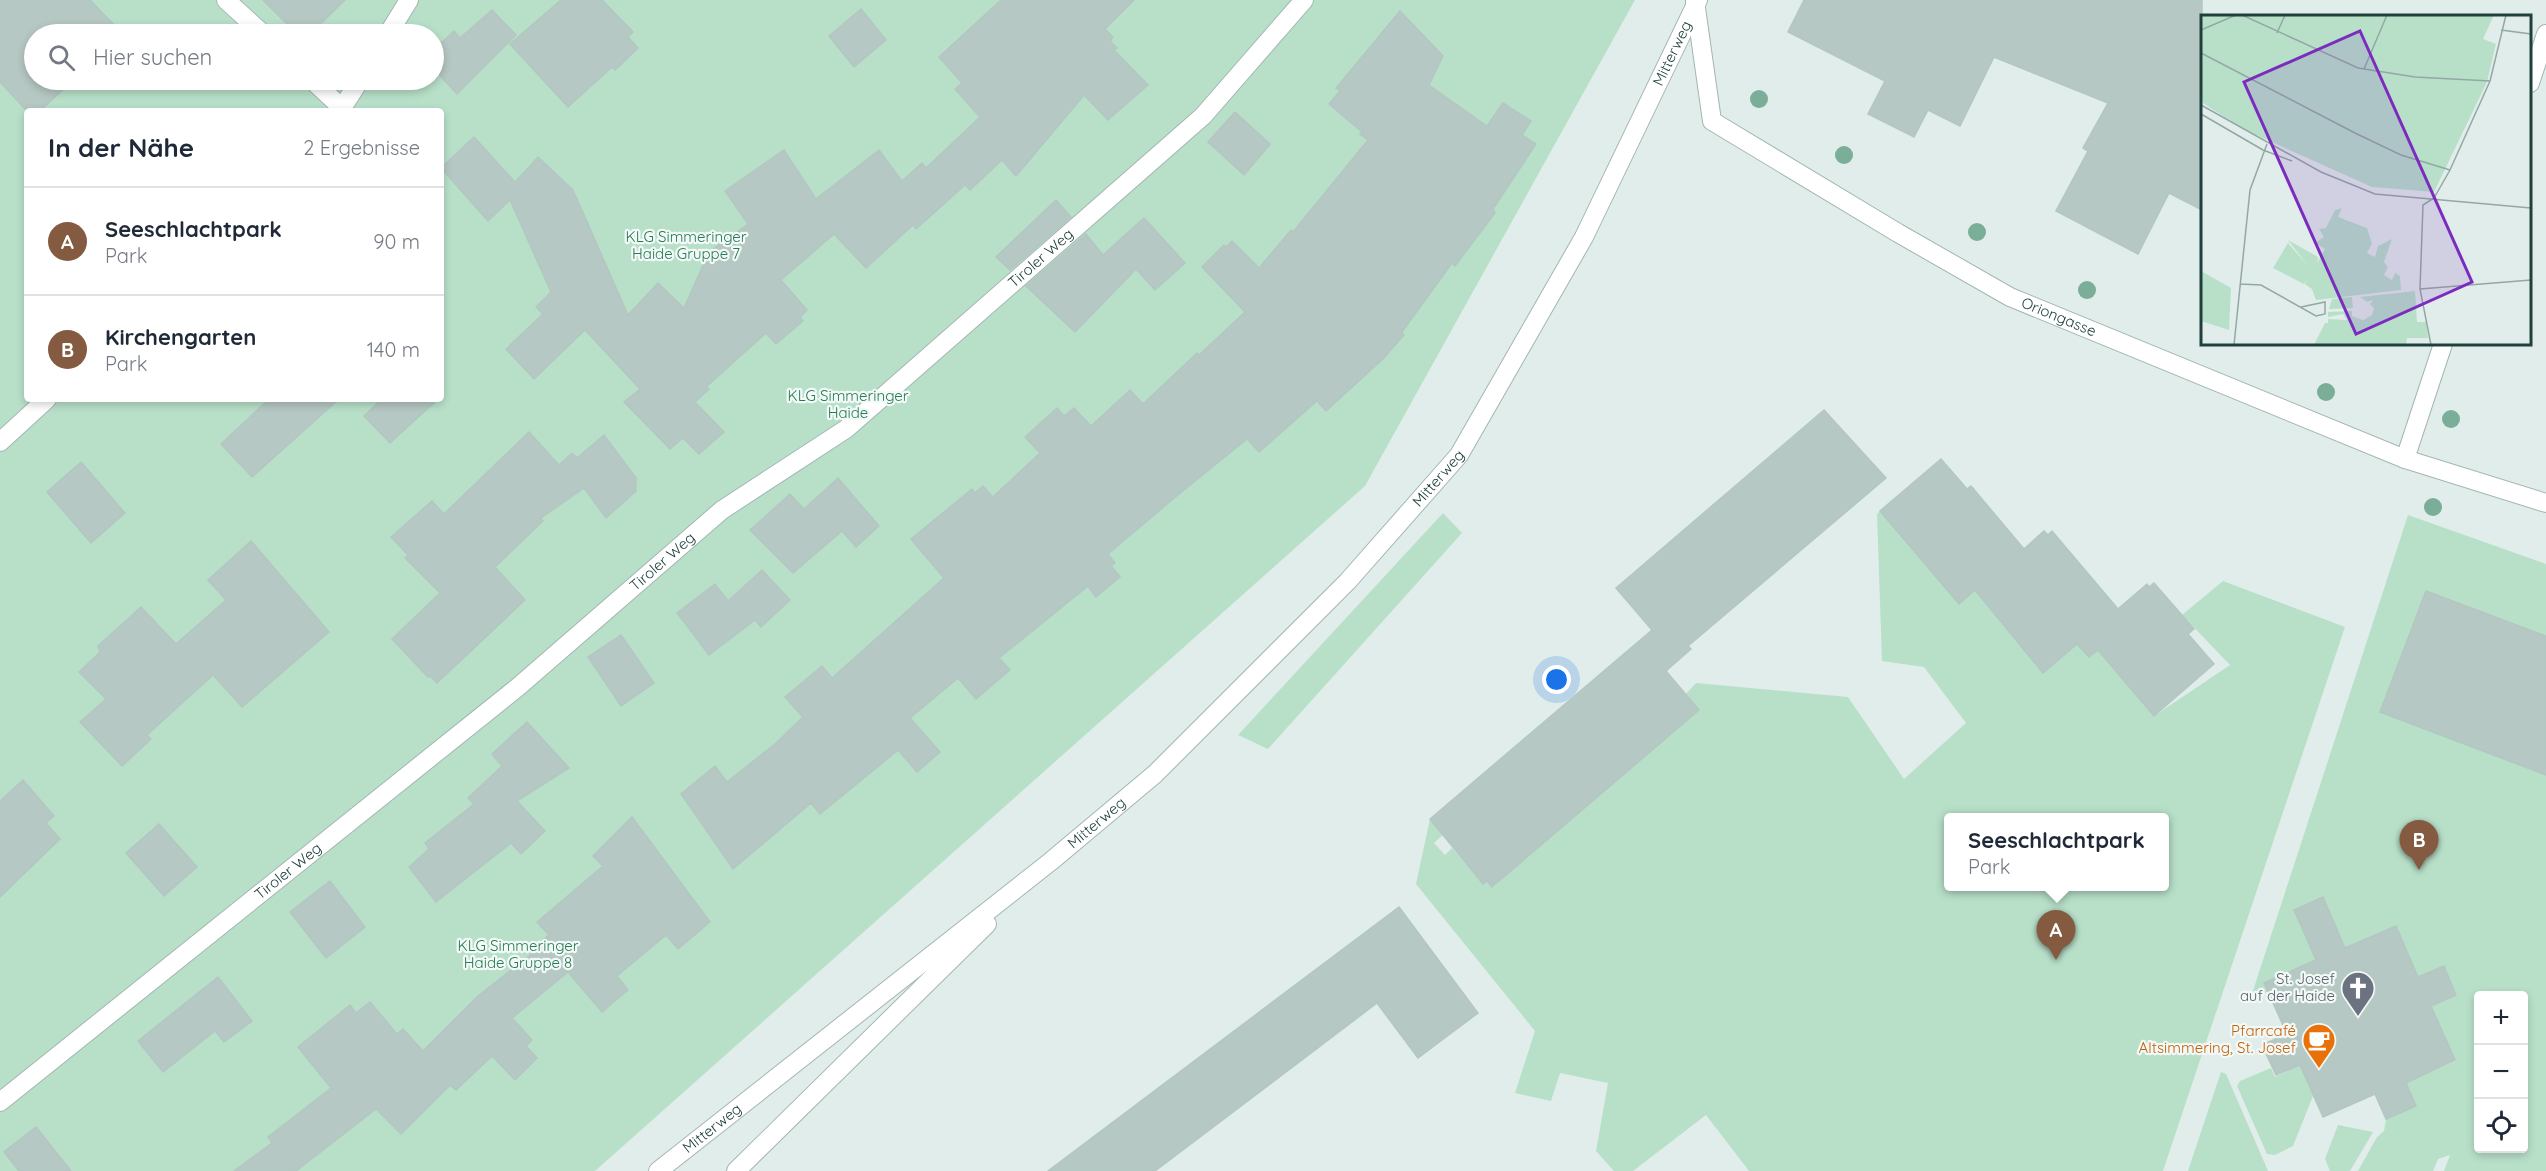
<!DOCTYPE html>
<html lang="de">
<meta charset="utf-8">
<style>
body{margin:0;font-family:Quicksand,sans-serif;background:#f6f6f7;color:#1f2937}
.controls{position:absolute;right:18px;bottom:18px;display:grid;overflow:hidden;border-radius:6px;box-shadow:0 3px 9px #0003}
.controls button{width:54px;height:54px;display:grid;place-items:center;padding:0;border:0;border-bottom:2px solid #e0e1e3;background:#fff;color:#1f2937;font:30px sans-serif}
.you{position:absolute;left:1557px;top:680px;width:21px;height:21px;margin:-15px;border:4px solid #fff;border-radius:50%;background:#1a73e8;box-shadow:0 0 0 9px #1a73e833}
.badge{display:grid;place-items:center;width:39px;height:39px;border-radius:50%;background:#845a41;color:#fff;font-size:20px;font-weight:700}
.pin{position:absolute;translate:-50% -50px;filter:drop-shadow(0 2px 3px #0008)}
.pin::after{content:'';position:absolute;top:32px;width:21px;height:18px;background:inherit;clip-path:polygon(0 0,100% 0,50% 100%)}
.popup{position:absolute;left:1944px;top:813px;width:225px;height:78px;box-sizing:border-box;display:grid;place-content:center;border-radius:6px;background:#fff;filter:drop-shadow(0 2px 4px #0005);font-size:20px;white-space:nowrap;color:#747a83}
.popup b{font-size:22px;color:#1f2937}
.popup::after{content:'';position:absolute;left:50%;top:100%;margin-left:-12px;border:12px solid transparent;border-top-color:#fff}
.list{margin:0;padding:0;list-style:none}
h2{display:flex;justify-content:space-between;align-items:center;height:78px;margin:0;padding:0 24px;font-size:26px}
h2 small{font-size:20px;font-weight:400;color:#747a83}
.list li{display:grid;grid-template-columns:39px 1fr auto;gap:18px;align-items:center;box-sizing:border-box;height:108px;padding:0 24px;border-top:2px solid #e0e1e3}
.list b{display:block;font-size:22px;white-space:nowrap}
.list p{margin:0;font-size:20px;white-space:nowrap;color:#747a83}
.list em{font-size:20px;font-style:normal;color:#747a83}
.icon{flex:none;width:33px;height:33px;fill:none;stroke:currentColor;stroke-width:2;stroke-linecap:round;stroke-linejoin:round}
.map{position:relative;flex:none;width:2546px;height:1171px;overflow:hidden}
.search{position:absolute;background:#fff;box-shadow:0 3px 9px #0003;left:24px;top:24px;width:420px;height:66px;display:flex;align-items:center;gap:15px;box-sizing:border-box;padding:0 21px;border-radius:33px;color:#747a83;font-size:22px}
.panel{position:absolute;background:#fff;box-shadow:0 3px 9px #0003;left:24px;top:108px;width:420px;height:294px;border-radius:6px}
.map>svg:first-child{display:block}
.green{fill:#b8e0c9;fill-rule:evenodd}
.building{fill:#b6c8c3;stroke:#b3c7c2;stroke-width:1.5}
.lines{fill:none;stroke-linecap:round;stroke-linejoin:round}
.street-casing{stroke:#a3b6b2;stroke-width:20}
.street{stroke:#fff;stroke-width:18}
.tree{fill:#7aae98}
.labels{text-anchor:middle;stroke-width:4.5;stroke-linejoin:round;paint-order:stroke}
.street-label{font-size:15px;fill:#1f403c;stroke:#f2f9f7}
.park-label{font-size:15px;fill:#257b55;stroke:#f2f9f7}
.worship-label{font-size:15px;fill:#5b616d;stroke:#f2f9f7;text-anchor:end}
.food-label{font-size:15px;fill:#c56008;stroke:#f2f9f7;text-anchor:end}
.inset-road{fill:none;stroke:#93a8a4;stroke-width:1.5}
.view{fill:#7b2cbf;fill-opacity:0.15;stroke:#7b2cbf;stroke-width:3}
.inset-edge{fill:none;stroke:#1f403c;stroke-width:3}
</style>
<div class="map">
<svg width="2546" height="1171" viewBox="0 0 2546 1171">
<rect width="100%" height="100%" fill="#e1edea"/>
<g class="green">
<path d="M 0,0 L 1635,0 L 1365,486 L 595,1171 L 0,1171 ZM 34,34 L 434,34 L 434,80 L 34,80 ZM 27,111 L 441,111 L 441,399 L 27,399 Z"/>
<path d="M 1880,511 L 1959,603 L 1975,590 L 2043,673 L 2077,644 L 2089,657 L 2098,650 L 2154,716 L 2230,665 L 2182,615 L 2223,581 L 2345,627 L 2163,1171 L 1749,1171 L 1706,1115 L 1633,1171 L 1614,1171 L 1596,1151 L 1608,1083 L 1560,1073 L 1551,1101 L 1515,1093 L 1535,1031 L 1416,884 L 1430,819 L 1444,834 L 1434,843 L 1445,855 L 1452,848 L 1483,884 L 1487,881 L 1493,887 L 1572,818 L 1696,683 L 1848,697 L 1904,779 L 1966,723 L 1924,667 L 1882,661 L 1877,514 ZM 1948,818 L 2164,818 L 2164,886 L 1948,886 Z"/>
<path d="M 1443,513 L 1462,533 L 1268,749 L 1238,735 Z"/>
<path d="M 2408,515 L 2546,564 L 2546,1171 L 2444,1171 L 2450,1155 L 2438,1159 L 2433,1171 L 2358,1171 L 2377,1137 L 2384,1131 L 2386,1119 L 2416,1106 L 2406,1083 L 2455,1061 L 2431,1006 L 2456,995 L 2444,966 L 2418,977 L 2396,926 L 2345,948 L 2323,897 L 2294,910 L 2316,960 L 2264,983 L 2268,991 L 2250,1000 ZM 2478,996 L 2524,996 L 2524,1148 L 2478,1148 Z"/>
<path d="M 2300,1065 L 2313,1096 L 2293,1146 L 2275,1155 L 2267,1154 L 2237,1086 L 2240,1081 L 2271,1068 L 2275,1077 Z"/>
<path d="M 2221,1072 L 2226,1074 L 2268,1171 L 2188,1171 Z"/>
<path d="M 2338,1125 L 2373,1132 L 2350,1171 L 2330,1171 L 2325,1159 Z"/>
</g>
<g class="building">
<path d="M 0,0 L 90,0 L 123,34 L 34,34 L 34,80 L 73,80 L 40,111 L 27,111 L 0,82 Z"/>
<path d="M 263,0 L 345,0 L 310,34 L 297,34 Z"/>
<path d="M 561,0 L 602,0 L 633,32 L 628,37 L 638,48 L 615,70 L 612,67 L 568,107 L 510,44 Z"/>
<path d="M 1001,0 L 1134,0 L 1105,29 L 1113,37 L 1110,41 L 1117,48 L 1114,50 L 1148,85 L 1108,120 L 1084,95 L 1016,176 L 1002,160 L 970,190 L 965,185 L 916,229 L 913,225 L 866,268 L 834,234 L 781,280 L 807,310 L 800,317 L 803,321 L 776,344 L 766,333 L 706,387 L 709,389 L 695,402 L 724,432 L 699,454 L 683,438 L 670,449 L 624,402 L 640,389 L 585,330 L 534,379 L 506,349 L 543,314 L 536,307 L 551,292 L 510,200 L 488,221 L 441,168 L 474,137 L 515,182 L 538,157 L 573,190 L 628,315 L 658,283 L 684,308 L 709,252 L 748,224 L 725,191 L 784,150 L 816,199 L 879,150 L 902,181 L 922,163 L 926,168 L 980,117 L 955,89 L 962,83 L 939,57 Z"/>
<path d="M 1804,0 L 2202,0 L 2202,210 L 2169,193 L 2138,254 L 2056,211 L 2088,151 L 2083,148 L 2108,103 L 1994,57 L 1960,126 L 1928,110 L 1914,137 L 1868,114 L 1885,81 L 1788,32 Z"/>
<path d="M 861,9 L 886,40 L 854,67 L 829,36 Z"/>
<path d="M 492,10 L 516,35 L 457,94 L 434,69 L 434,50 L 454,31 L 460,38 Z"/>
<path d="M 1400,11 L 1443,56 L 1429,85 L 1487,126 L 1503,103 L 1531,121 L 1522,135 L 1536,144 L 1493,209 L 1495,213 L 1455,266 L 1452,263 L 1402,332 L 1404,335 L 1384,358 L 1326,411 L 1317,401 L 1259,452 L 1247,439 L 1173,499 L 1108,554 L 1115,563 L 1111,566 L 1120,577 L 1096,597 L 1088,586 L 999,658 L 1010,670 L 976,699 L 958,678 L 910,718 L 940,752 L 917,772 L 898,750 L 820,814 L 811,803 L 733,869 L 681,794 L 715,766 L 727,782 L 775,744 L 803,717 L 785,697 L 822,666 L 832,678 L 944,578 L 911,539 L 972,489 L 975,493 L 983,486 L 993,497 L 1040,453 L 1025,437 L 1057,408 L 1064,416 L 1074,408 L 1091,426 L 1130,390 L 1143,404 L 1197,353 L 1199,355 L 1245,312 L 1202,267 L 1224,245 L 1226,247 L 1232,241 L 1259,268 L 1291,230 L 1293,232 L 1368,140 L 1360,134 L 1362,132 L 1329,104 L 1340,91 L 1336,88 Z"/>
<path d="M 1235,112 L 1270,144 L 1244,175 L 1208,142 Z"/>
<path d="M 1056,200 L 1071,217 L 1010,270 L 996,257 Z"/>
<path d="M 1144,218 L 1185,263 L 1155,290 L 1136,269 L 1075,332 L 1026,286 L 1086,234 L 1103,255 Z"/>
<path d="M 269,399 L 339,399 L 252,477 L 221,444 Z"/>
<path d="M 382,399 L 438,399 L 390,443 L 364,416 Z"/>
<path d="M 1824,410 L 1886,478 L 1688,646 L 1691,649 L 1666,671 L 1699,710 L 1492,887 L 1487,881 L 1483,884 L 1430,819 L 1652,630 L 1616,588 Z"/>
<path d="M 529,432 L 559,465 L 572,453 L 577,458 L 604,435 L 636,478 L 636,491 L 606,518 L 584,488 L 541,518 L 543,521 L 495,567 L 525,600 L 437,683 L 430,676 L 428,677 L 392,639 L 440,593 L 405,558 L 408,555 L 391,537 L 432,501 L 444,514 Z"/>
<path d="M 1941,459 L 1967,489 L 1971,486 L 2024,549 L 2044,531 L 2048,535 L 2052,531 L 2118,609 L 2147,584 L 2149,587 L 2154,583 L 2194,629 L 2188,634 L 2214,664 L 2154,716 L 2098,650 L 2089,657 L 2077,644 L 2043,673 L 1975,590 L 1959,604 L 1880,511 Z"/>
<path d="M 81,462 L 125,513 L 91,543 L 47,492 Z"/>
<path d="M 838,478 L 879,526 L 856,547 L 842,531 L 793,573 L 750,530 L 790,494 L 804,509 Z"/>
<path d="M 251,541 L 329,632 L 242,707 L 213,675 L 147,735 L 151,739 L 122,766 L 80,722 L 106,699 L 79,672 L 100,652 L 98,646 L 141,607 L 176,644 L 226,600 L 208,580 Z"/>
<path d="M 762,570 L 790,600 L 761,627 L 755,620 L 709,655 L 677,613 L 715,584 L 728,601 Z"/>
<path d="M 2426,591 L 2546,636 L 2546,775 L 2380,712 Z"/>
<path d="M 621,635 L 654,683 L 621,706 L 588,657 Z"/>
<path d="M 527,722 L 569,768 L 517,801 L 545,831 L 521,854 L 511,843 L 436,902 L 409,867 L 429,849 L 425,843 L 474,804 L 468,798 L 502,766 L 492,754 Z"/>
<path d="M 23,780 L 54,816 L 46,823 L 60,839 L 0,897 L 0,801 Z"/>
<path d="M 632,817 L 710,922 L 678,949 L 666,935 L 617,976 L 628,990 L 602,1012 L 568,972 L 512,1018 L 532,1040 L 526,1046 L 537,1058 L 515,1080 L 492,1056 L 456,1090 L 450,1085 L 401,1134 L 376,1109 L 296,1171 L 234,1171 L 272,1143 L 268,1137 L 331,1088 L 298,1047 L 350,1005 L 356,1013 L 370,1002 L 397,1034 L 403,1029 L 423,1051 L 478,996 L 547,942 L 544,939 L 549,935 L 537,922 L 603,866 L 593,856 Z"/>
<path d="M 159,824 L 197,867 L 164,896 L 126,853 Z"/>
<path d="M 330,881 L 365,927 L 326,958 L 290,912 Z"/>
<path d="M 2323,897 L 2345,948 L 2396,926 L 2418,977 L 2444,966 L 2456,995 L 2431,1006 L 2455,1060 L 2406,1083 L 2416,1106 L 2386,1119 L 2375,1094 L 2323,1117 L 2300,1065 L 2276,1075 L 2262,1045 L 2287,1034 L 2264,983 L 2316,960 L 2294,910 Z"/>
<path d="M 1399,907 L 1478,1013 L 1418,1058 L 1377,1003 L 1155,1171 L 1048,1171 Z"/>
<path d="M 218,977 L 252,1021 L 224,1042 L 215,1031 L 163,1072 L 138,1041 Z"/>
<path d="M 36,1127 L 71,1171 L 19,1171 L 4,1152 Z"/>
</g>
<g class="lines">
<defs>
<g id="street">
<path d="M 226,0 L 263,34"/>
<path id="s1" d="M 1695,1 L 1712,121 L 1898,233 L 2010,297 L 2405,459 L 2546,503"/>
<path d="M 388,34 L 409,0"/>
<path d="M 312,80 L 342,108"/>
<path d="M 2530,83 L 2546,34"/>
<path d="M 340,111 L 360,80"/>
<path d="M 0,442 L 47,399"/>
<path d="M 2405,459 L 2443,344"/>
<path id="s2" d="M 0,1102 L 518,687 L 722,510 L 846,429 L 1203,116 L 1304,0"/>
<path id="s3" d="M 658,1171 L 1050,862 L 1155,774 L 1348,581 L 1459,455 L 1584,237 L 1698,0"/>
<path d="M 736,1171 L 987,924"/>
</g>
</defs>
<use href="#street" class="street-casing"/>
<use href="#street" class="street"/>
</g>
<g class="tree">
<circle cx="1759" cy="99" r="9"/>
<circle cx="1844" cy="155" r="9"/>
<circle cx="1977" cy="232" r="9"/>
<circle cx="2087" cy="290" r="9"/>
<circle cx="2326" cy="392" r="9"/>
<circle cx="2451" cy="419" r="9"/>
<circle cx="2433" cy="507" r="9"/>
</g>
<defs>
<symbol id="church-pin" viewBox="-11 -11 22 30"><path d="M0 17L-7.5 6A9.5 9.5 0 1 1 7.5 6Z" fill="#6b7280" stroke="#f2f9f7"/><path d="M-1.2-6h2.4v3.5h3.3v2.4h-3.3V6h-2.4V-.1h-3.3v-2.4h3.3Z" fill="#fff"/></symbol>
<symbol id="cafe-pin" viewBox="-11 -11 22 30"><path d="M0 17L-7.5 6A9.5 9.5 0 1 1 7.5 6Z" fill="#e8710a" stroke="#f2f9f7"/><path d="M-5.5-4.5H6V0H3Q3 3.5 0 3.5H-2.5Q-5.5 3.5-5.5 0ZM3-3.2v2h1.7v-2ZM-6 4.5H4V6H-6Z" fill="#fff"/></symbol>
</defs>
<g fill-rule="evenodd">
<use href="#church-pin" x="2339" y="969" width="38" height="52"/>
<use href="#cafe-pin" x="2300" y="1021" width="38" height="52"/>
</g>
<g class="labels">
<g class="street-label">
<text dy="5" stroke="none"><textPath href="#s3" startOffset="1532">Mitterweg</textPath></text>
<text dy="5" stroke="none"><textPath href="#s2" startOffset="1341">Tiroler Weg</textPath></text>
<text dy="5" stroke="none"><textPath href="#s1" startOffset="520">Oriongasse</textPath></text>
<text dy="5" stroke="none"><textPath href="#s3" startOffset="1046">Mitterweg</textPath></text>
<text dy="5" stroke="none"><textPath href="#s2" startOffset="855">Tiroler Weg</textPath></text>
<text dy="5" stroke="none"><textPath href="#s3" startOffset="560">Mitterweg</textPath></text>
<text dy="5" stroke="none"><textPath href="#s2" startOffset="369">Tiroler Weg</textPath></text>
<text dy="5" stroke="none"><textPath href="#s3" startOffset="69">Mitterweg</textPath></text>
</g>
<g class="park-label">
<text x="686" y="242">KLG Simmeringer<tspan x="686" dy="17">Haide Gruppe 7</tspan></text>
<text x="848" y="401">KLG Simmeringer<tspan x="848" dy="17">Haide</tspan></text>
<text x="518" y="951">KLG Simmeringer<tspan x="518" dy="17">Haide Gruppe 8</tspan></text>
</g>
<g class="worship-label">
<text x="2335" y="984">St. Josef<tspan x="2335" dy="17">auf der Haide</tspan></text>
</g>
<g class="food-label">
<text x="2296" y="1036">Pfarrcafé<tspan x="2296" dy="17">Altsimmering, St. Josef</tspan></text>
</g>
</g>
<g transform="translate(2201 15)">
<rect width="330" height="330" fill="#e1edea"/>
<path d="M 0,0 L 293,0 L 282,24 L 295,29 L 286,67 L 233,177 L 171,172 L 44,115 L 0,87 ZM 141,193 L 137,202 L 166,213 L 171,229 L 166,238 L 174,242 L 177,231 L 191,224 L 183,247 L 187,252 L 183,260 L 191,265 L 194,258 L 199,261 L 200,275 L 115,285 L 111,274 L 104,269 L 107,264 L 103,269 L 72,253 L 87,228 L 107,251 L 87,225 L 117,242 L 116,248 L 124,234 L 114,228 L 123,222 L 118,214 L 125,213 L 134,195 ZM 0,256 L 30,273 L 28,315 L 0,306 ZM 214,276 L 216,307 L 225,307 L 227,323 L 206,323 L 205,330 L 113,330 L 124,308 L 152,308 L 127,308 L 127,304 L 146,305 L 142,299 L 127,302 L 127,297 L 151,296 L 151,301 L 162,305 L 171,300 L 173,293 L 169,289 L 172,285 L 166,287 L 159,282 ZM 151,282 L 152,293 L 128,294 L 131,284 Z" fill="#b8e0c9"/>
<path class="inset-road" d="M 41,0 L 157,53 L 214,62 L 289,66M 0,15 L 35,0M 300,15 L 330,19M 76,18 L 84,0M 0,38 L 154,118 L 200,140 L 249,155M 163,54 L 186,0M 0,90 L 120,157 L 174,179 L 330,193M 0,99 L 62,135 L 91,146M 39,269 L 60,270 L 115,301 L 124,299 L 124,287 L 100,292M 219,274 L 330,265M 33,330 L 49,175 L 66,129M 230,330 L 219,274 L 222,190 L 233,183 L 249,155 L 289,66 L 305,0"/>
<path class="view" d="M 159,16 L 271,267 L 155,319 L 43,67 Z"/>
<rect width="330" height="330" class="inset-edge"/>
</g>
</svg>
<div class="controls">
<button>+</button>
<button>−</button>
<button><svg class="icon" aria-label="locate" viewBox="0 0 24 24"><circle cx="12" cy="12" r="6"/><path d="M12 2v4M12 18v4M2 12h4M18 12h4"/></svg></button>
</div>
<div class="you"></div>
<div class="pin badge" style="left:2056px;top:960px">A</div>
<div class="popup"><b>Seeschlachtpark</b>Park</div>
<div class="pin badge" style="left:2419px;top:870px">B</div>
<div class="search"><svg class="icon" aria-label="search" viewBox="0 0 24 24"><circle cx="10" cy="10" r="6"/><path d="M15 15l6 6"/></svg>Hier suchen</div>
<section class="panel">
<h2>In der Nähe<small>2 Ergebnisse</small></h2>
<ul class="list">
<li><span class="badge">A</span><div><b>Seeschlachtpark</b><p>Park</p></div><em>90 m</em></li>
<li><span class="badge">B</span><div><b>Kirchengarten</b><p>Park</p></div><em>140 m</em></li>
</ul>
</section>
</div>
